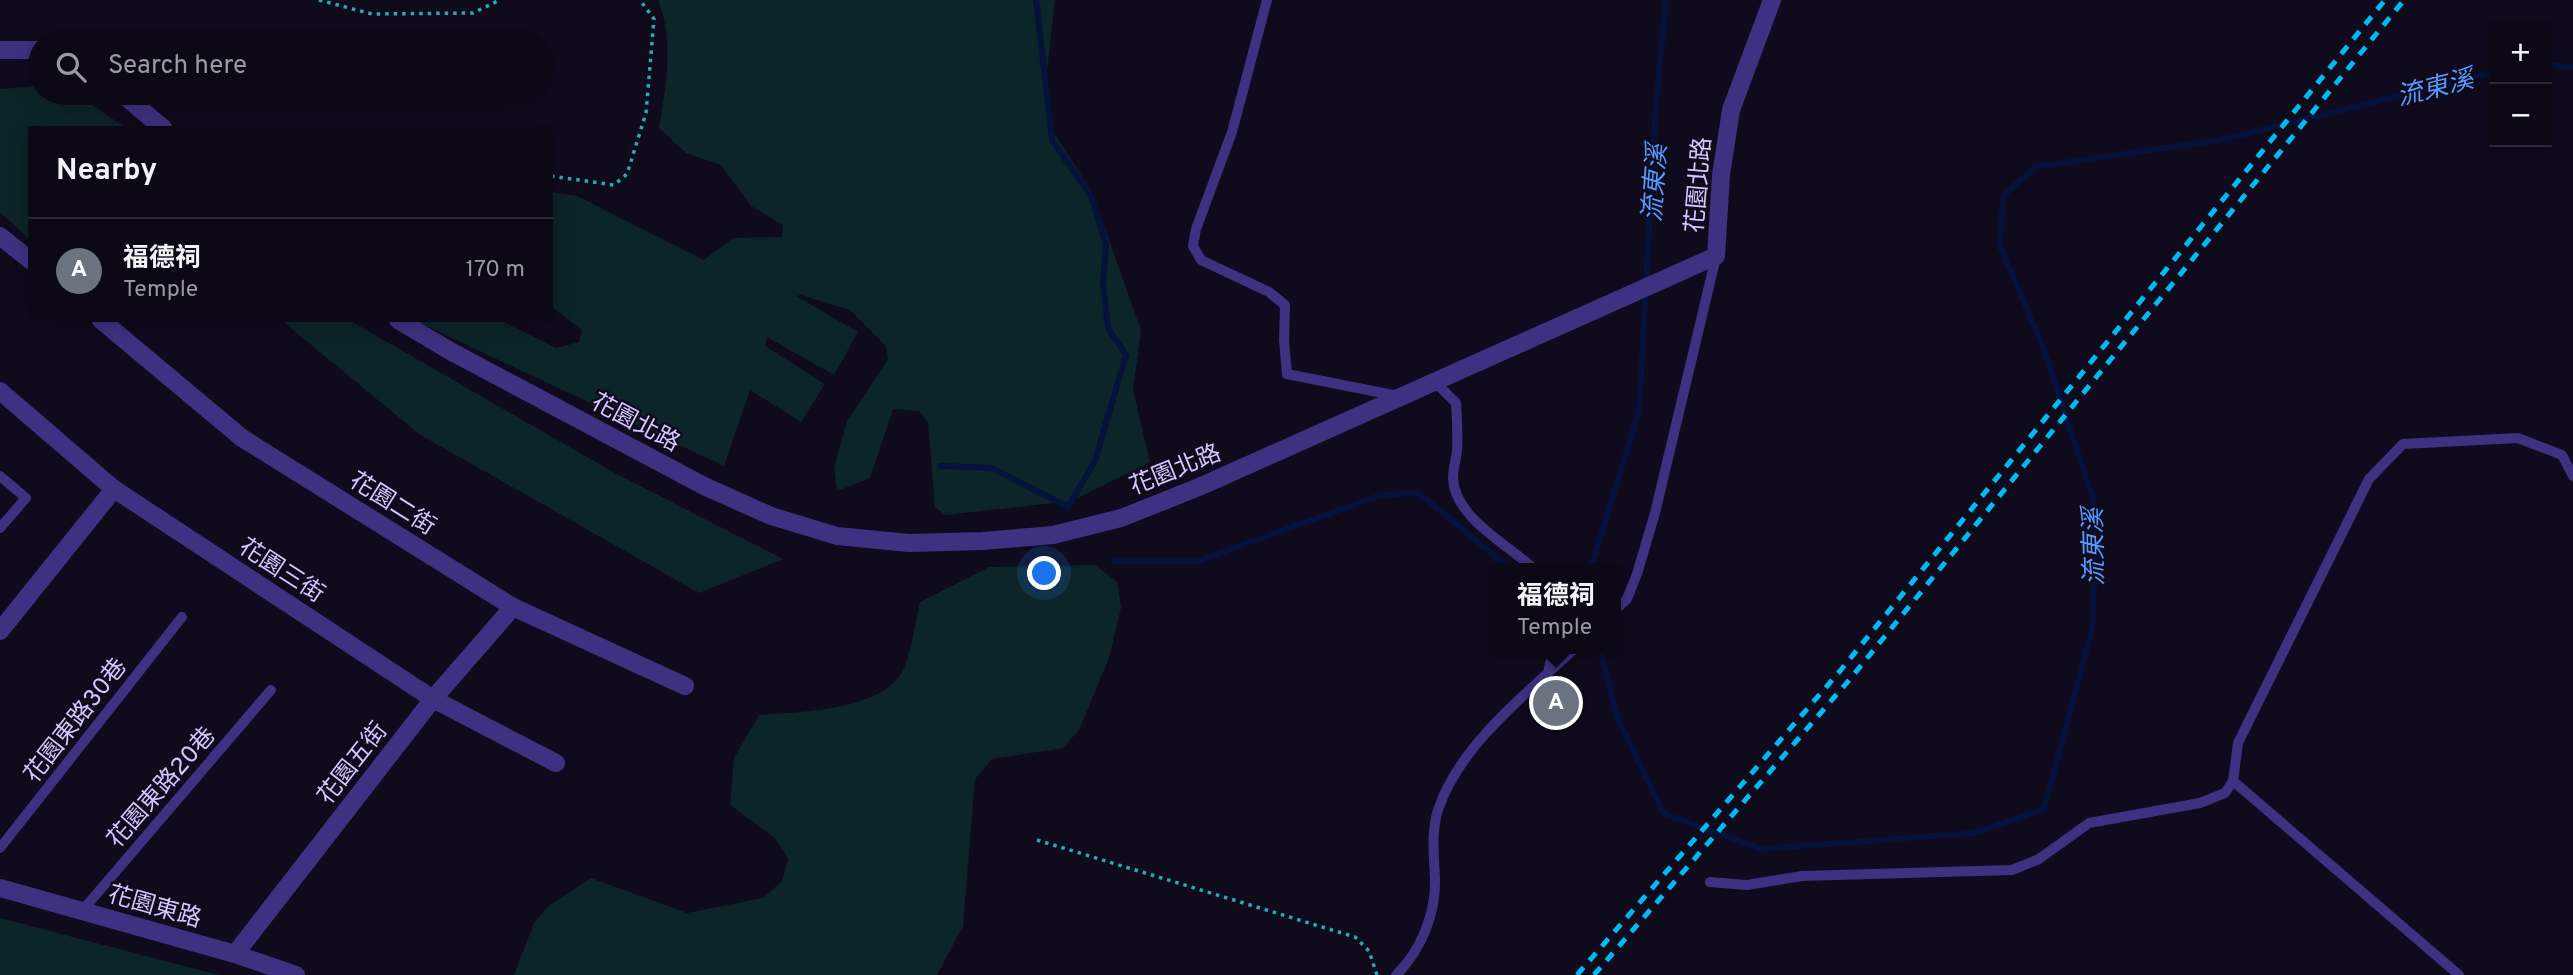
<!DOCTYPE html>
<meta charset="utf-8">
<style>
body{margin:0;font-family:Overpass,"Noto Sans TC",sans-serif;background:#1a1623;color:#f1f3f6}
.controls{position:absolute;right:21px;top:21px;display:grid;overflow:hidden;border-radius:0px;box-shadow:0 4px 18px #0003}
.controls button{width:63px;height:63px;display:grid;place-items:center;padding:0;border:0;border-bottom:2px solid #2c2935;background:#0c0816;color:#f1f3f6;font:35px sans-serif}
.you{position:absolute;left:1045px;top:574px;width:24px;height:24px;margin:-18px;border:5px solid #fff;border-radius:50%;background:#1a73e8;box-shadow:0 0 0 10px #1a73e833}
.badge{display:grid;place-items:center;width:46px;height:46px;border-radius:50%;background:#ea580c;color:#fff;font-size:23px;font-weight:700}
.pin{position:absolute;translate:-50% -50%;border:4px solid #fff;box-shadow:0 2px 7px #0006}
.popup{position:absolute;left:1491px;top:563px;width:130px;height:91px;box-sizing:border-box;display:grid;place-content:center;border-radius:0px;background:#0c0816;filter:drop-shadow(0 2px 5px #0005);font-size:23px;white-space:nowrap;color:#9a9aa1}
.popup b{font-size:26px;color:#f1f3f6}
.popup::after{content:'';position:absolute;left:50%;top:100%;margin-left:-14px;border:14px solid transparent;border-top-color:#0c0816}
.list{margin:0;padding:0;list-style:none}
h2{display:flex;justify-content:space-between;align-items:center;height:91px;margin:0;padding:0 28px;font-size:30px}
h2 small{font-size:23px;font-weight:400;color:#9a9aa1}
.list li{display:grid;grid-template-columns:46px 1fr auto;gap:21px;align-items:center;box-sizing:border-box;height:105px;padding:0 28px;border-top:2px solid #2c2935}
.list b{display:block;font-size:26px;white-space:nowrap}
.list p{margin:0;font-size:23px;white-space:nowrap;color:#9a9aa1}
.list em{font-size:23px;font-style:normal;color:#9a9aa1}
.icon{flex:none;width:38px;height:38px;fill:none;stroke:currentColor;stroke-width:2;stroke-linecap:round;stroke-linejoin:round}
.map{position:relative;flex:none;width:2573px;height:975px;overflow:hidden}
.search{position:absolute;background:#0c0816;box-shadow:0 4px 18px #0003;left:28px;top:28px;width:525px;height:77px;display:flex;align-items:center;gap:18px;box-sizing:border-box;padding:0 24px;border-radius:38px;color:#9a9aa1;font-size:26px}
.panel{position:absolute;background:#0c0816;box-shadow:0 4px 18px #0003;left:28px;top:126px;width:525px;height:196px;border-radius:0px}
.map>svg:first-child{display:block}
.green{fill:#0c2528}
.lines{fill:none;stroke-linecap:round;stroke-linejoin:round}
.stream{stroke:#05123c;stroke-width:6}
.path{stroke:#23adb7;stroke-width:3.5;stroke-dasharray:3.5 5;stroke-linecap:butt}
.lane{stroke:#3e3181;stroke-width:10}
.street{stroke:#3e3181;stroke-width:18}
.rail{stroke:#00bbf1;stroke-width:5;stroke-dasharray:10 9;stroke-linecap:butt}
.labels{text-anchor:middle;stroke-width:5;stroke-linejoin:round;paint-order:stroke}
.street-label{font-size:24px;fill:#d4c6ff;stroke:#100a1d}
.water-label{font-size:26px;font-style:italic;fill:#549aff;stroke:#100a1d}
</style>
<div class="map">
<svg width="2573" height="975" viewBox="0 0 2573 975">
<rect width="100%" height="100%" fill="#100a1d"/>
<g class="green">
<path d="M 658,0 L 1055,0 L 1046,80 L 1052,130 L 1092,192 L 1141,330 L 1133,390 L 1150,462 L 1072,501 L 945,515 L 935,507 L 928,422 L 919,411 L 893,409 L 870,478 L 837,491 L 834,468 L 847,421 L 888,359 L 886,346 L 850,310 L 801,295 L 796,296 L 858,332 L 834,375 L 767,337 L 765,346 L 825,384 L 801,422 L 750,390 L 724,466 L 414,320 L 500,320 L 556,348 L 579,342 L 582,330 L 551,306 L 551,192 L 577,196 L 704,260 L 733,238 L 782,237 L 783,225 L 751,206 L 721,165 L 686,153 L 659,128 C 666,89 674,38 658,0 Z"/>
<path d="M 40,86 L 40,93 L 75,93 L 126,128 L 30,128 L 30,240 L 0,212 L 0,89 Z"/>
<path d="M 281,320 L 349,320 L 613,472 L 783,559 L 699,593 L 419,434 Z"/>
<path d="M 1095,565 L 1117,582 L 1121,608 L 1109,658 L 1079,730 L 1063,748 L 992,759 L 975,779 L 963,926 L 937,975 L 514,975 L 534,923 L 550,905 L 591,878 L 687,913 L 763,898 L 782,881 L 788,859 L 775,838 L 730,805 L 734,758 L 759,715 C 798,712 883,711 903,670 C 910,657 916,619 920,602 L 989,567 Z"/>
<path d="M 0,918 L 219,975 L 0,975 Z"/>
</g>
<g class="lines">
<g class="stream">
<path d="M 2547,65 L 2573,67"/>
<path d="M 941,466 L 992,468 L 1068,507 L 1095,461 L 1126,355 L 1108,328 L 1103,283 L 1106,244 L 1091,196 L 1052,140 L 1036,0"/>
<path d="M 1114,561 L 1198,561 L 1381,495 L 1419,493 L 1509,568"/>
<path d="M 1591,568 L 1639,411 L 1656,104 L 1666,0"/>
<path d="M 1600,649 L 1617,717 L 1664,814 L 1762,849 L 1975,833 L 2044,809 L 2092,630 L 2097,511 L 2043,347 L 2000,246 L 2003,196 L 2035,167 L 2220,140 L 2494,72"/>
</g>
<g class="path">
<path d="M 319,0 L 372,14 L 473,13 L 500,0"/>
<path d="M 551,176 L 614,185 L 627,174 L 646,113 L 654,19 L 640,0"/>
<path d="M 1037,840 L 1355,937 L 1369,951 L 1377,975"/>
</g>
<g class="lane">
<path d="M 1267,0 L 1232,132 L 1196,229 L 1193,246 L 1201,260 L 1269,292 L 1285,305 L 1284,340 L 1287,374 L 1398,396"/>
<path d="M 1434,381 L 1456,403 C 1457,419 1458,435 1457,451 C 1456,460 1453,469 1453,478 C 1454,517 1508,545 1533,568"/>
<path d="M 0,476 L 26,498 L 0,528"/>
<path d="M 1616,609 L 1627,599 L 1637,574 L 1655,513 L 1716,257"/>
<path d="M 1548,673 L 1553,649"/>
<path d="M 2233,781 L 2459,975"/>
<path d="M 0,848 L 182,617"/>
<path d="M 1710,882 L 1747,885 L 1802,876 L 2012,870 L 2039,859 L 2089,823 L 2200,803 L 2225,793 L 2233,781 L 2238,743 L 2369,479 L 2403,444 L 2518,438 L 2562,455 L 2573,476"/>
<path d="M 82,911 L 271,690"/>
<path d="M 1396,975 C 1421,951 1436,913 1435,879 C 1434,856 1431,832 1438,810 C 1459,746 1526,694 1574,649"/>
</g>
<g class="street">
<path d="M 0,50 L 40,50"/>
<path d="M 121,93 L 163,128"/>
<path d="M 0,236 L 30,260"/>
<path d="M 101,320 L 242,438 L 513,607 L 685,686"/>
<path d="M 398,320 L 452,352 L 704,486 L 771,516 L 837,536 L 909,543 L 982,541 L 1053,535 L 1121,518 L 1199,487 L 1716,256 L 1721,175 L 1731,110 L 1772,0"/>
<path d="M 0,391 L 114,489 L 433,699 L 556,763"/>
<path d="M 0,631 L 114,489"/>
<path d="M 0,888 L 235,954 L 296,975"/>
<path d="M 235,954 L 433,699 L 513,607"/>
</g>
<g class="rail">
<path d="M 1577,975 L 1840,671 L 2385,0"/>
<path d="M 1594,975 L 1850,679 L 2404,0"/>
</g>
</g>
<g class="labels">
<g class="street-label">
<text transform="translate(1698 185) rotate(-85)" y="8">花園北路</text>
<text transform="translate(636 422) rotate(28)" y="8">花園北路</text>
<text transform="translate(1175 469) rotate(-22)" y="8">花園北路</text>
<text transform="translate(393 503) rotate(32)" y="8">花園二街</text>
<text transform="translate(282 570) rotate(33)" y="8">花園三街</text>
<text transform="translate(75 720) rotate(-52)" y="8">花園東路30巷</text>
<text transform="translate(352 763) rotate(-52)" y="8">花園五街</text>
<text transform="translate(161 787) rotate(-49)" y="8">花園東路20巷</text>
<text transform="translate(155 906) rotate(16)" y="8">花園東路</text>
</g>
<g class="water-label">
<text transform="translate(2435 87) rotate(-14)" y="9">流東溪</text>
<text transform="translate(1654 183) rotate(-86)" y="9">流東溪</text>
<text transform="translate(2093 547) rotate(-91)" y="9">流東溪</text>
</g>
</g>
</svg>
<div class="controls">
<button>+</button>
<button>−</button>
</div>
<div class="you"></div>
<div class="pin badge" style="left:1556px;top:703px;background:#6b7280">A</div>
<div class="popup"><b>福德祠</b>Temple</div>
<div class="search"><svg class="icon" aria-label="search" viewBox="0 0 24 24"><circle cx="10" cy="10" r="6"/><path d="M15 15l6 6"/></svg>Search here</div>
<section class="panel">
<h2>Nearby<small></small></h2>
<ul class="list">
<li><span class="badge" style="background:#6b7280">A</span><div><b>福德祠</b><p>Temple</p></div><em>170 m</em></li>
</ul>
</section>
</div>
